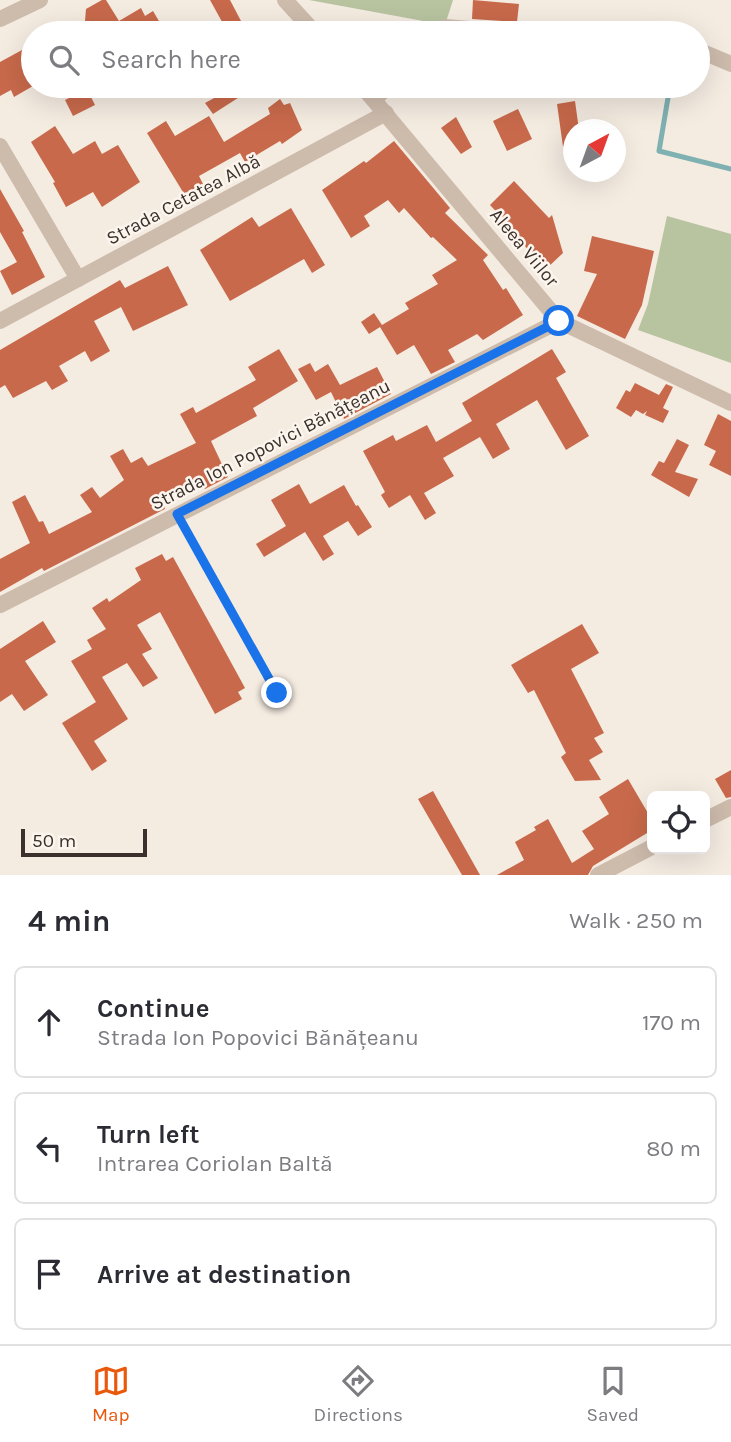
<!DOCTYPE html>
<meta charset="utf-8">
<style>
body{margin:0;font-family:Karla,sans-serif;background:#f7f7f7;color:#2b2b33}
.controls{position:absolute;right:21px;bottom:21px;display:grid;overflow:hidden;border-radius:10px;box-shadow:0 7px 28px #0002}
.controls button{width:63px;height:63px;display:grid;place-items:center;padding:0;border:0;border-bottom:2px solid #e1e1e2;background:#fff;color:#2b2b33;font:35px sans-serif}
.compass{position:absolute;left:563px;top:119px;width:63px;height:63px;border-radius:50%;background:#fff;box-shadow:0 7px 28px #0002;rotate:41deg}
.scale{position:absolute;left:21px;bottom:18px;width:126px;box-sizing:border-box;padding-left:7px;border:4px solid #3b302b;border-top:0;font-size:19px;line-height:24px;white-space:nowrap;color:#3b302b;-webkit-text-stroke:5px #fbf5ee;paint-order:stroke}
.stop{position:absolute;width:21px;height:21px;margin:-16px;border:5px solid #1a73e8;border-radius:50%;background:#fff}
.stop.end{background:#1a73e8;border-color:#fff;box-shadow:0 2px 7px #0008}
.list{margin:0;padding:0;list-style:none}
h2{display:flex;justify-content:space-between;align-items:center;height:91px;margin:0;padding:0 28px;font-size:30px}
h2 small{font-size:23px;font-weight:400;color:#7c7c81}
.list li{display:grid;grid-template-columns:46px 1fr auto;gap:21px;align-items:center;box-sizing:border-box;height:112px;margin:0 14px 14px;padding:0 14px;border:2px solid #e1e1e2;border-radius:10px}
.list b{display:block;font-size:26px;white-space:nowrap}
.list p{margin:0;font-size:23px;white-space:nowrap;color:#7c7c81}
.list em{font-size:23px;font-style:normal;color:#7c7c81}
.icon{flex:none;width:38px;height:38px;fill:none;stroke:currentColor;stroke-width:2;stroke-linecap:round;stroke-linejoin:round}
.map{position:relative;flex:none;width:731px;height:875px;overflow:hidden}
.search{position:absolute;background:#fff;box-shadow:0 7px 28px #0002;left:21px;right:21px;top:21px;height:77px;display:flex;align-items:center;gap:18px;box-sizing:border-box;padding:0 24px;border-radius:38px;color:#7c7c81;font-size:26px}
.sheet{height:469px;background:#fff}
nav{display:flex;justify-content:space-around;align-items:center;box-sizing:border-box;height:98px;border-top:2px solid #e1e1e2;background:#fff;font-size:19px;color:#7c7c81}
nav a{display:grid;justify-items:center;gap:4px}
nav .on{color:#ea580c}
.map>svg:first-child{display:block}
.green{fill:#b8c4a0}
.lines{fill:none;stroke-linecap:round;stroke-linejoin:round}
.stream{stroke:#7fb0b2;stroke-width:5}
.building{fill:#c8694b}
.service{stroke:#cdbbac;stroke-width:8}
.minor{stroke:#cdbbac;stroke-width:16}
.route{stroke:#1a73e8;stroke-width:9}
.labels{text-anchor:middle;stroke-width:5;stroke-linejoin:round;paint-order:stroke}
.street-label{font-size:19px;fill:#3b302b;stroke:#fbf5ee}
</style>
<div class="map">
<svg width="731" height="875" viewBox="0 0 731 875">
<rect width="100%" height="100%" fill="#f4ebe1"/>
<g class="green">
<path d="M 309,0 L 453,0 L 445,25 Z"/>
<path d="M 667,216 L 731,234 L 731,363 L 638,330 L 648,304 Z"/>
</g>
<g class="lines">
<path class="stream" d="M 670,86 L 659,151 L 731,169"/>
</g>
<g class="building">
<path d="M 102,0 L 106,0 L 119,21 L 141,8 L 145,16 L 153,11 L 166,33 L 97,33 L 104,29 L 101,24 L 90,30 L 85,21 L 86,9 Z"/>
<path d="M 210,0 L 230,0 L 241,21 L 226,29 Z"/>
<path d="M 473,0 L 519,4 L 517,22 L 472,19 Z"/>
<path d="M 33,44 L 33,86 L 14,97 L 11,90 L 0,96 L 0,62 Z"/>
<path d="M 236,86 L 255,87 L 213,114 L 205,103 Z"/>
<path d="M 87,89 L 95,105 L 73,116 L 65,100 Z"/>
<path d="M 280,99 L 284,105 L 290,103 L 302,130 L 282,144 L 280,141 L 245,162 L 240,153 L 199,176 L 204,186 L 186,197 L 147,133 L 166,121 L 175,136 L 209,116 L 224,142 L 270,114 L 268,108 Z"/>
<path d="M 575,101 L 579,130 L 573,130 L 573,160 L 565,161 L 557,104 Z"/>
<path d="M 518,109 L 532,139 L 507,151 L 493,121 Z"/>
<path d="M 456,117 L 472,147 L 461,154 L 441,128 Z"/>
<path d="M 55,126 L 73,154 L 95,141 L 102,154 L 118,145 L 140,182 L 102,207 L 93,192 L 66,207 L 53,183 L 55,182 L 31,142 Z"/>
<path d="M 394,141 L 450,208 L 445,213 L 488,255 L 483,260 L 503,290 L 506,288 L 523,315 L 483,340 L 477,334 L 448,350 L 455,362 L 431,374 L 414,345 L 397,355 L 380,327 L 369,334 L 361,322 L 374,313 L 382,325 L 409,309 L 405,303 L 438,284 L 432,275 L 457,260 L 433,237 L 431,238 L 404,208 L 399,213 L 388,200 L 364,216 L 370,226 L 351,238 L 322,190 L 364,161 L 366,163 Z"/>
<path d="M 514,181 L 549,218 L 552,215 L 563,253 L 546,269 L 522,243 L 524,241 L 490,205 Z"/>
<path d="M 0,189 L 24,231 L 22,232 L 45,277 L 12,295 L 0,271 L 17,262 L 0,232 Z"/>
<path d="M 291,208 L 325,265 L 312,273 L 304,259 L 230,301 L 200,250 L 252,217 L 259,227 Z"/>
<path d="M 592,236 L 654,251 L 642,305 L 625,339 L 577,316 L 597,274 L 584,271 Z"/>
<path d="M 168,266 L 188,305 L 133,331 L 121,307 L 94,321 L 110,351 L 91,362 L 85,351 L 59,366 L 68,381 L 52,390 L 46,381 L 13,398 L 5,385 L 0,388 L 0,350 L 120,280 L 125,288 Z"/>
<path d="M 279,349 L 298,381 L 253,408 L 257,416 L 211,441 L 228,477 L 205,489 L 200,479 L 161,497 L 165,509 L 157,513 L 44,571 L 42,568 L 0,592 L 0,559 L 30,543 L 12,502 L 25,495 L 39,522 L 43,521 L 49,534 L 92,512 L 80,495 L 92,487 L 100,498 L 124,480 L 110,456 L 123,449 L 131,463 L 142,457 L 148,466 L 196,443 L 180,414 L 193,407 L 196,413 L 256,380 L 248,367 Z"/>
<path d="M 552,349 L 566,372 L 556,378 L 589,436 L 566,450 L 537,400 L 496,424 L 510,449 L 493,459 L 480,437 L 443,458 L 454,476 L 424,493 L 436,513 L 425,520 L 410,495 L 389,508 L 381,495 L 385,492 L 363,451 L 393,435 L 396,441 L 427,425 L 436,442 L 472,421 L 462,403 Z"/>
<path d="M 310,363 L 315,372 L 328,364 L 340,385 L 377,367 L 391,394 L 344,419 L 331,392 L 316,400 L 298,369 Z"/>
<path d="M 635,383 L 659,395 L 666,384 L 673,387 L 663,408 L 669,411 L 663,423 L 645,415 L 647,411 L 643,414 L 636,410 L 631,417 L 616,408 L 626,390 L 630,392 Z"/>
<path d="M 718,414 L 731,421 L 731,476 L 709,465 L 716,451 L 704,445 Z"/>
<path d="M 677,439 L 689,445 L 675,472 L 698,479 L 689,497 L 651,475 L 659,461 L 664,463 Z"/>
<path d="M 299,484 L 310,504 L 344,485 L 356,506 L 358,505 L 372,527 L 358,536 L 348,521 L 323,536 L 334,554 L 323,561 L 305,532 L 264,557 L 256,544 L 286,526 L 271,500 Z"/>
<path d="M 162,554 L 166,561 L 173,557 L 221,644 L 245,688 L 238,692 L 242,699 L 215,714 L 160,612 L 137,625 L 152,649 L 142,654 L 158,678 L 143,687 L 127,663 L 102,677 L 128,719 L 94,741 L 107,761 L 92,771 L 62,723 L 96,702 L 71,661 L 92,649 L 87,640 L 106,629 L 92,608 L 107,598 L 109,602 L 141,580 L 135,568 Z"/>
<path d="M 43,621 L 56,642 L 25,661 L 48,695 L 24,711 L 12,694 L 0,702 L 0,649 Z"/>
<path d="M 582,624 L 599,653 L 571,669 L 604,733 L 594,738 L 603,752 L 589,760 L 601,780 L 575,781 L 561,757 L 566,753 L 534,690 L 528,693 L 511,665 Z"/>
<path d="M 731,770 L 731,797 L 726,798 L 715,779 Z"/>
<path d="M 628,779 L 652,820 L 652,830 L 593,866 L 588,875 L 497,875 L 524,860 L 515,842 L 536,830 L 534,827 L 548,819 L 572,863 L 594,849 L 582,831 L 609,814 L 599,797 Z"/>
<path d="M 433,791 L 453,827 L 480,875 L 462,875 L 418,799 Z"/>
</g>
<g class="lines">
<path class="service" d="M 177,514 L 277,693"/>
<g class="minor">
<path d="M 285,0 L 315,33"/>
<path d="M 0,19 L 40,0"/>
<path d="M 439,33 L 445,27 L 518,33"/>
<path d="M 698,50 L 731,64"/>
<path d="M 362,86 L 559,321 L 731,403"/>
<path d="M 375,99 L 388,86"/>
<path d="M 0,146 L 78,279"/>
<path d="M 0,321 L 386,113"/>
<path d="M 0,605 L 559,321"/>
<path d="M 705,820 L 731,807"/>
<path d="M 598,875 L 652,847"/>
</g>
</g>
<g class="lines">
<path class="route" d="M 277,693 L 177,514 L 559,321"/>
</g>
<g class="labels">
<g class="street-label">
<text transform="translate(183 199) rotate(-28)" y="7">Strada Cetatea Albă</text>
<text transform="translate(525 247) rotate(50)" y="7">Aleea Viilor</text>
<text transform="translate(270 444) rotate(-27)" y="7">Strada Ion Popovici Bănățeanu</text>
</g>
</g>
</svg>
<div class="controls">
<button><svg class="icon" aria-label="locate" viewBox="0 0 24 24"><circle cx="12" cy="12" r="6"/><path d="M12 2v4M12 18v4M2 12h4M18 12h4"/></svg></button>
</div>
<svg class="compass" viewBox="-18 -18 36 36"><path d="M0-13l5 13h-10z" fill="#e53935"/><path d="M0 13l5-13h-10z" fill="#7c7c81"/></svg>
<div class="scale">50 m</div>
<div class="stop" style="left:559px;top:321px"></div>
<div class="stop end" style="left:277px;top:693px"></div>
<div class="search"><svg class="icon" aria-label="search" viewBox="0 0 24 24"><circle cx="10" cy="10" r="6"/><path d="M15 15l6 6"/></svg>Search here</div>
</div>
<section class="sheet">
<h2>4 min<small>Walk · 250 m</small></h2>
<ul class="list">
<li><svg class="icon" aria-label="ahead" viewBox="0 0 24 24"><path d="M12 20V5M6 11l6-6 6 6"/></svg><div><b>Continue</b><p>Strada Ion Popovici Bănățeanu</p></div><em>170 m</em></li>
<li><svg class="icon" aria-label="left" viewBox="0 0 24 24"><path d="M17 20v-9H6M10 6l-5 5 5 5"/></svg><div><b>Turn left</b><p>Intrarea Coriolan Baltă</p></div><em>80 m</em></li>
<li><svg class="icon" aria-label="arrive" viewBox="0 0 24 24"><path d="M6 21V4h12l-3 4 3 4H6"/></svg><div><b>Arrive at destination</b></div></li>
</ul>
</section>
<nav>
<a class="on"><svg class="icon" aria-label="map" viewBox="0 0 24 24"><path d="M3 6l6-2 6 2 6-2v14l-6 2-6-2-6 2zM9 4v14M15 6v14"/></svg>Map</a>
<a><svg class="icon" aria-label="directions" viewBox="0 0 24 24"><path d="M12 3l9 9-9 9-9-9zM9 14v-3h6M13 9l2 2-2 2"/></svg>Directions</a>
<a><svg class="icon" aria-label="saved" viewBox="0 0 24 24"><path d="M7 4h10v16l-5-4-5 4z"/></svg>Saved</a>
</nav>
